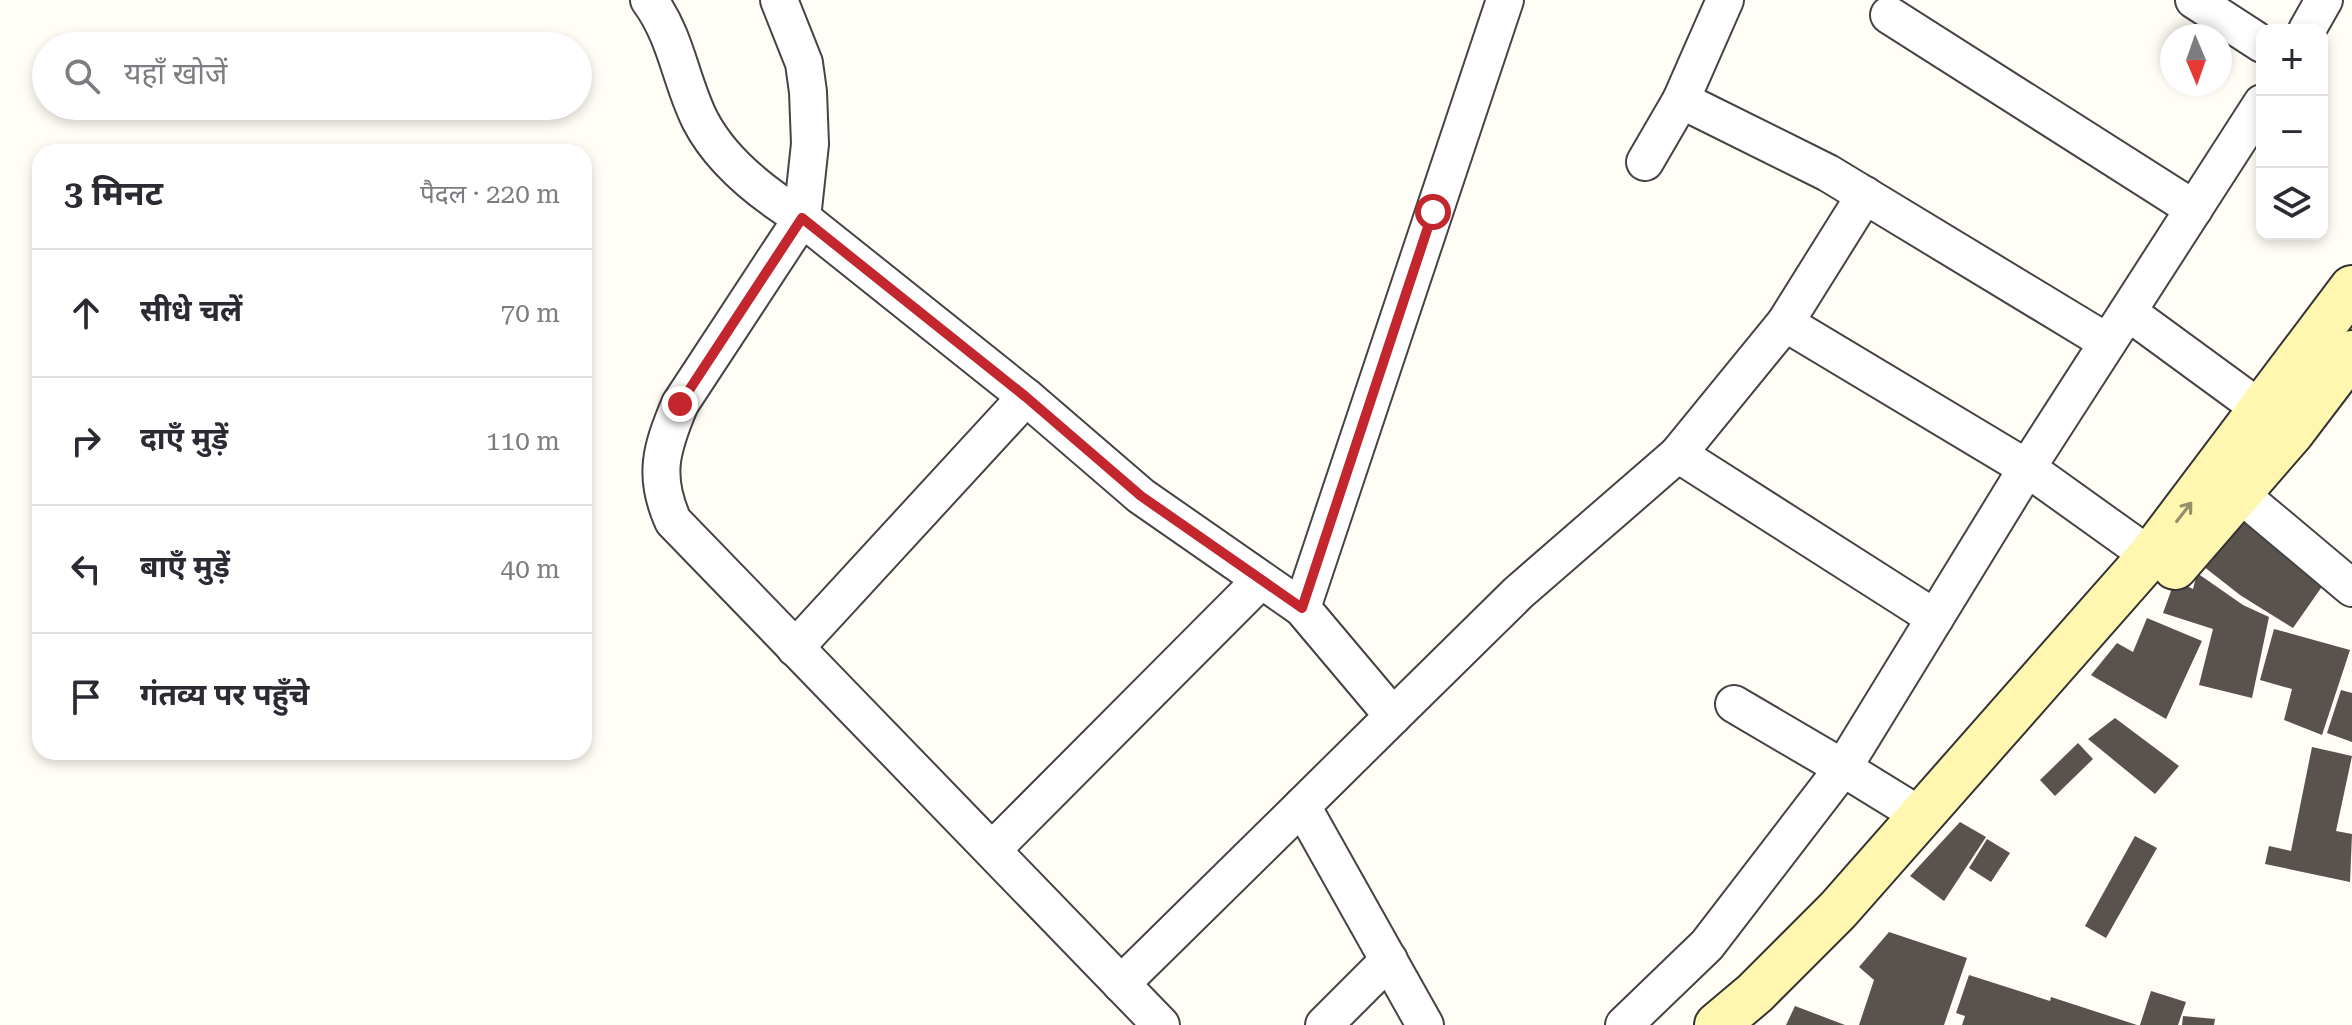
<!DOCTYPE html>
<html lang="hi">
<meta charset="utf-8">
<style>
body{margin:0;font-family:"Roboto Serif","Noto Sans Devanagari",serif;background:#f7f7f7;color:#2b2b33}
.controls{position:absolute;right:24px;top:24px;display:grid;overflow:hidden;border-radius:16px;box-shadow:0 4px 12px #0003}
.controls button{width:72px;height:72px;display:grid;place-items:center;padding:0;border:0;border-bottom:2px solid #e1e1e2;background:#fff;color:#2b2b33;font:40px sans-serif}
.compass{position:absolute;left:2160px;top:24px;width:72px;height:72px;border-radius:50%;background:#fff;box-shadow:0 4px 12px #0003;rotate:178deg}
.stop{position:absolute;width:24px;height:24px;margin:-18px;border:6px solid #c4262e;border-radius:50%;background:#fff}
.stop.end{background:#c4262e;border-color:#fff;box-shadow:0 2px 8px #0008}
.list{margin:0;padding:0;list-style:none}
h2{display:flex;justify-content:space-between;align-items:center;height:104px;margin:0;padding:0 32px;font-size:34px}
h2 small{font-size:26px;font-weight:400;color:#7c7c81}
.list li{display:grid;grid-template-columns:52px 1fr auto;gap:24px;align-items:center;box-sizing:border-box;height:128px;padding:0 32px;border-top:2px solid #e1e1e2}
.list b{display:block;font-size:30px;white-space:nowrap}
.list em{font-size:26px;font-style:normal;color:#7c7c81}
.icon{flex:none;width:44px;height:44px;fill:none;stroke:currentColor;stroke-width:2;stroke-linecap:round;stroke-linejoin:round}
.map{position:relative;flex:none;width:2352px;height:1025px;overflow:hidden}
.search{position:absolute;background:#fff;box-shadow:0 4px 12px #0003;left:32px;top:32px;width:560px;height:88px;display:flex;align-items:center;gap:20px;box-sizing:border-box;padding:0 28px;border-radius:44px;color:#7c7c81;font-size:30px}
.panel{position:absolute;background:#fff;box-shadow:0 4px 12px #0003;left:32px;top:144px;width:560px;height:616px;border-radius:24px}
.map>svg:first-child{display:block}
.building{fill:#5a524d}
.lines{fill:none;stroke-linecap:round;stroke-linejoin:round}
.minor-casing{stroke:#444;stroke-width:40}
.secondary-casing{stroke:#333;stroke-width:48}
.minor{stroke:#fff;stroke-width:36}
.secondary{stroke:#fff6b0;stroke-width:44}
.oneway{stroke:#948f68}
.route{stroke:#c4262e;stroke-width:10}
</style>
<div class="map">
<svg width="2352" height="1025" viewBox="0 0 2352 1025">
<rect width="100%" height="100%" fill="#fffdf5"/>
<g class="building">
<path d="M 2237,516 L 2328,578 L 2293,628 L 2240,595 L 2203,566 Z"/>
<path d="M 2197,573 L 2243,605 L 2269,617 L 2252,698 L 2199,685 L 2213,629 L 2163,613 L 2175,580 L 2193,589 Z"/>
<path d="M 2147,618 L 2202,641 L 2166,719 L 2091,675 L 2117,643 L 2133,652 Z"/>
<path d="M 2274,629 L 2350,650 L 2322,735 L 2284,720 L 2292,689 L 2260,680 Z"/>
<path d="M 2341,690 L 2352,693 L 2352,742 L 2327,733 Z"/>
<path d="M 2115,718 L 2179,766 L 2155,794 L 2088,739 Z"/>
<path d="M 2078,743 L 2093,759 L 2055,796 L 2040,780 Z"/>
<path d="M 2312,747 L 2352,756 L 2336,831 L 2352,834 L 2350,882 L 2265,864 L 2269,846 L 2291,851 Z"/>
<path d="M 1960,822 L 1986,837 L 1944,901 L 1910,876 Z"/>
<path d="M 2135,836 L 2157,848 L 2106,938 L 2085,926 Z"/>
<path d="M 1987,839 L 2010,853 L 1991,882 L 1969,868 Z"/>
<path d="M 1889,932 L 1967,958 L 1944,1025 L 1859,1025 L 1874,980 L 1859,967 Z"/>
<path d="M 1969,975 L 2050,1001 L 2051,997 L 2137,1025 L 1962,1025 L 1965,1016 L 1956,1013 Z"/>
<path d="M 2151,991 L 2186,1002 L 2178,1025 L 2140,1025 Z"/>
<path d="M 1795,1006 L 1845,1025 L 1786,1025 Z"/>
<path d="M 2183,1016 L 2215,1019 L 2214,1025 L 2182,1025 Z"/>
</g>
<g class="lines">
<defs>
<g id="minor">
<path d="M 649,0 C 677,38 680,80 700,120 C 721,161 763,194 802,218 L 1026,397 L 1141,496 L 1302,608"/>
<path d="M 779,0 L 804,63 L 808,92 L 810,144 L 802,218 L 680,404 C 661,449 653,476 673,521 L 1161,1025"/>
<path d="M 2194,0 L 2262,44"/>
<path d="M 1889,15 L 2194,209"/>
<path d="M 2307,30 L 2324,0"/>
<path d="M 1681,100 L 1828,173 L 2107,342"/>
<path d="M 1645,162 L 1681,100 L 1725,0"/>
<path d="M 2128,312 L 2281,424"/>
<path d="M 1678,454 L 1785,323 L 1865,195"/>
<path d="M 2240,494 L 2352,588"/>
<path d="M 2150,556 L 2027,468 L 2262,103"/>
<path d="M 795,648 L 1026,397"/>
<path d="M 1393,716 L 1518,593 L 1678,454 L 1935,618 L 2027,468 L 1785,323"/>
<path d="M 1921,816 L 1843,768 L 1935,618"/>
<path d="M 992,850 L 1261,580"/>
<path d="M 1121,984 L 1302,806"/>
<path d="M 1324,1025 L 1389,960"/>
<path d="M 1425,1025 L 1302,806 L 1393,716 L 1302,608 L 1505,0"/>
<path d="M 1624,1025 L 1707,945 L 1843,768 L 1734,704"/>
</g>
<g id="secondary">
<path d="M 2175,567 L 2292,432 L 2352,353"/>
<path d="M 1717,1025 L 1755,993 L 1838,910 L 2150,556 L 2352,288"/>
</g>
</defs>
<use href="#minor" class="minor-casing"/>
<use href="#secondary" class="secondary-casing"/>
<use href="#minor" class="minor"/>
<use href="#secondary" class="secondary"/>
</g>
<defs><path id="oneway-shaft" d="M-6 0H5M1.5-3L5.5 0L1.5 3" fill="none" stroke-width="1.6" stroke-linecap="round" stroke-linejoin="round" transform="scale(2)"/></defs>
<use class="oneway" href="#oneway-shaft" transform="translate(2184 512) rotate(-52)"/>
<g class="lines">
<path class="route" d="M 680,404 L 802,218 L 1026,397 L 1141,496 L 1302,608 L 1433,212"/>
</g>
</svg>
<div class="controls">
<button>+</button>
<button>−</button>
<button><svg class="icon" aria-label="layers" viewBox="0 0 24 24"><path d="M12 4l9 5-9 5-9-5zM3 14l9 5 9-5"/></svg></button>
</div>
<svg class="compass" viewBox="-18 -18 36 36"><path d="M0-13l5 13h-10z" fill="#e53935"/><path d="M0 13l5-13h-10z" fill="#7c7c81"/></svg>
<div class="stop" style="left:1433px;top:212px"></div>
<div class="stop end" style="left:680px;top:404px"></div>
<div class="search"><svg class="icon" aria-label="search" viewBox="0 0 24 24"><circle cx="10" cy="10" r="6"/><path d="M15 15l6 6"/></svg>यहाँ खोजें</div>
<section class="panel">
<h2>3 मिनट<small>पैदल · 220 m</small></h2>
<ul class="list">
<li><svg class="icon" aria-label="ahead" viewBox="0 0 24 24"><path d="M12 20V5M6 11l6-6 6 6"/></svg><div><b>सीधे चलें</b></div><em>70 m</em></li>
<li><svg class="icon" aria-label="right" viewBox="0 0 24 24"><path d="M7 20v-9h11M14 6l5 5-5 5"/></svg><div><b>दाएँ मुड़ें</b></div><em>110 m</em></li>
<li><svg class="icon" aria-label="left" viewBox="0 0 24 24"><path d="M17 20v-9H6M10 6l-5 5 5 5"/></svg><div><b>बाएँ मुड़ें</b></div><em>40 m</em></li>
<li><svg class="icon" aria-label="arrive" viewBox="0 0 24 24"><path d="M6 21V4h12l-3 4 3 4H6"/></svg><div><b>गंतव्य पर पहुँचे</b></div></li>
</ul>
</section>
</div>
